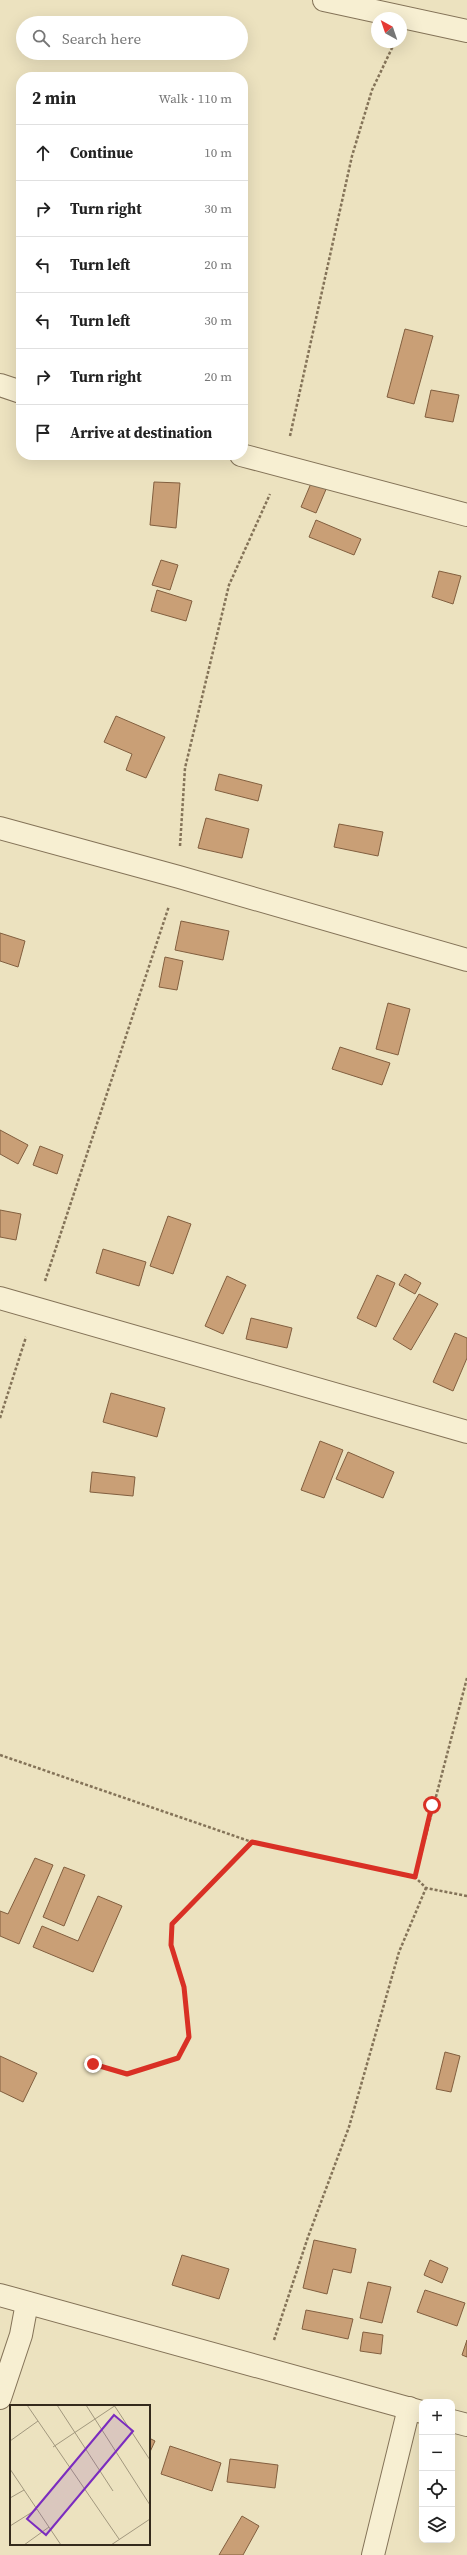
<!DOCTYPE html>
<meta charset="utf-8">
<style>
body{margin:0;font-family:"Source Serif 4",serif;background:#f2f2f2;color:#222}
.controls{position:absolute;right:12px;bottom:12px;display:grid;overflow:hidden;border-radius:8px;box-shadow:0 4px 16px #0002}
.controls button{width:36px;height:36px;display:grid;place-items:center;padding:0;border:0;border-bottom:1px solid #e0e0e0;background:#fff;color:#222;font:20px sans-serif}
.compass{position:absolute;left:371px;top:12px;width:36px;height:36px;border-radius:50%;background:#fff;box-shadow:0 4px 16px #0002;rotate:320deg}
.stop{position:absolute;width:12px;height:12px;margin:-9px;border:3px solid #d93025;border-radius:50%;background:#fff}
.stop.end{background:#d93025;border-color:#fff;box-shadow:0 1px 4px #0008}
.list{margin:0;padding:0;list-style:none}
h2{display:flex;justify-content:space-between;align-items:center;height:52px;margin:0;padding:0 16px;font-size:17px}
h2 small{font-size:13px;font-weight:400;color:#767676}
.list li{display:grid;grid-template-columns:26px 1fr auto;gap:12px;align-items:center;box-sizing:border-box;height:56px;padding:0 16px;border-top:1px solid #e0e0e0}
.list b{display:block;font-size:15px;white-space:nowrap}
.list em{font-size:13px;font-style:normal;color:#767676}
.icon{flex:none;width:22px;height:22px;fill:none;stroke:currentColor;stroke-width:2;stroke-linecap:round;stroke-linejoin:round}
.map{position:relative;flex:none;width:467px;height:2555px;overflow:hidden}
.search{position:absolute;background:#fff;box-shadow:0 4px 16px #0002;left:16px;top:16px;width:232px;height:44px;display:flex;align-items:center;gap:10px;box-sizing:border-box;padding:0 14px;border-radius:22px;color:#767676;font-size:15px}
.panel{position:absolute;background:#fff;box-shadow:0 4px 16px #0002;left:16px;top:72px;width:232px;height:388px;border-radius:16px}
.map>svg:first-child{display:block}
.building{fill:#c99f76;stroke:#825f3f}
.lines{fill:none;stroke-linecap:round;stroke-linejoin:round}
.minor-casing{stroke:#847358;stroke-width:24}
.path{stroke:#847358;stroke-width:2.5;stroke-dasharray:3 2;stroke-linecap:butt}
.minor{stroke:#f7efd2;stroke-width:22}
.route{stroke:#d93025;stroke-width:5}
.inset-road{fill:none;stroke:#a2987e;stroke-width:1}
.view{fill:#7b2cbf;fill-opacity:0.15;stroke:#7b2cbf;stroke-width:2}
.inset-edge{fill:none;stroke:#342a1c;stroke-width:2}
</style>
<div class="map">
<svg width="467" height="2555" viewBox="0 0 467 2555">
<rect width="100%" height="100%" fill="#ece2bf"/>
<g class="building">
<path d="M 405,329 L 433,336 L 414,404 L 387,397 Z"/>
<path d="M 431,390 L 459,395 L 453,422 L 425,417 Z"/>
<path d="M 312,481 L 327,487 L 316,513 L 301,507 Z"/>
<path d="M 154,482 L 180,483 L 176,528 L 150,525 Z"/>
<path d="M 316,520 L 361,539 L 354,555 L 309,537 Z"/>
<path d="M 161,560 L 178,565 L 170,590 L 152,585 Z"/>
<path d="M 439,571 L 461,576 L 453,604 L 432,597 Z"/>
<path d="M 157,590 L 192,601 L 186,621 L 151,611 Z"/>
<path d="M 116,716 L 165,737 L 146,778 L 126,770 L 132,754 L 104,742 Z"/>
<path d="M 219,774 L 262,785 L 258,801 L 215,790 Z"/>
<path d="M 206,818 L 249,829 L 242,858 L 198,848 Z"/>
<path d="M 339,824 L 383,832 L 378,856 L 334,847 Z"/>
<path d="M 181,921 L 229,931 L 223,960 L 175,950 Z"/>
<path d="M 0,933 L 25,941 L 18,967 L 0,961 Z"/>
<path d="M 165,957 L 183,961 L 177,990 L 159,987 Z"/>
<path d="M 388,1003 L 410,1009 L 398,1055 L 376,1049 Z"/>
<path d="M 340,1047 L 390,1063 L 382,1085 L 332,1069 Z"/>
<path d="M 0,1130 L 28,1145 L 18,1164 L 0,1154 Z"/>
<path d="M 40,1146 L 63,1155 L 57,1174 L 33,1165 Z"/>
<path d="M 0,1210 L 21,1214 L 16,1240 L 0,1237 Z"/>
<path d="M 168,1216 L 191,1224 L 173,1274 L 150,1266 Z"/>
<path d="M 103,1249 L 146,1262 L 139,1286 L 96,1273 Z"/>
<path d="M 405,1274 L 421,1283 L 415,1294 L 399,1285 Z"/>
<path d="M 377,1275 L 395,1283 L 376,1327 L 357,1318 Z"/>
<path d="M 227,1276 L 246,1285 L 223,1334 L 205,1326 Z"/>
<path d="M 419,1294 L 438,1304 L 411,1350 L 393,1339 Z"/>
<path d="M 251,1318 L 292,1328 L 287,1348 L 246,1339 Z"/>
<path d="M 455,1333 L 467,1338 L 467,1358 L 453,1391 L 433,1382 Z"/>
<path d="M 111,1393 L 165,1408 L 157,1437 L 103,1422 Z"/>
<path d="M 320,1441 L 343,1450 L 324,1498 L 301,1490 Z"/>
<path d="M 348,1452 L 394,1472 L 383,1498 L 336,1479 Z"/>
<path d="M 92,1472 L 135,1477 L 133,1496 L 90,1492 Z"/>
<path d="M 35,1858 L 53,1865 L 19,1944 L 0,1936 L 0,1911 L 8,1914 Z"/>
<path d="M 64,1867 L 85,1875 L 64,1926 L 43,1917 Z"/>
<path d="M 98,1896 L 122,1906 L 93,1972 L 33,1947 L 42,1926 L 78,1941 Z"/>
<path d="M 445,2052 L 460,2056 L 451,2092 L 436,2089 Z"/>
<path d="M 0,2056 L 37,2073 L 23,2102 L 0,2091 Z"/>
<path d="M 314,2240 L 356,2249 L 351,2273 L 333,2269 L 327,2294 L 303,2288 Z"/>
<path d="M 182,2255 L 229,2269 L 219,2299 L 172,2285 Z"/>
<path d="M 430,2260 L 448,2268 L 442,2283 L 424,2275 Z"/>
<path d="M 368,2282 L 391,2287 L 382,2323 L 360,2318 Z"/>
<path d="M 425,2290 L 465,2303 L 457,2326 L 417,2312 Z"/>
<path d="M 306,2310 L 353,2319 L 348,2339 L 302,2329 Z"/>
<path d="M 363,2332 L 383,2335 L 381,2354 L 360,2351 Z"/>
<path d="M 467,2340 L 467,2357 L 462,2355 Z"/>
<path d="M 149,2438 L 155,2441 L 149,2454 Z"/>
<path d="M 170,2446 L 221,2463 L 212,2491 L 161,2474 Z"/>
<path d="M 230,2459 L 278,2465 L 275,2488 L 227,2482 Z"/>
<path d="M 242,2516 L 259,2526 L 243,2555 L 219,2555 Z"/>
</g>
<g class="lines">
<defs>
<g id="minor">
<path d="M 324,0 L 467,31"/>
<path d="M 0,385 L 21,392"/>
<path d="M 241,455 L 467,515"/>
<path d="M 0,828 L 179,877 L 467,960"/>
<path d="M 0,1298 L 467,1432"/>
<path d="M 0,2295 L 422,2412"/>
<path d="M 0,2398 L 21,2335 L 27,2303"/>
<path d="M 452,2421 L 467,2425"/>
<path d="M 373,2555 L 409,2408"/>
</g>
</defs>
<use href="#minor" class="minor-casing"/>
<g class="path">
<path d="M 290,436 L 352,156 L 372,90 L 393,46"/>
<path d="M 180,846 L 185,768 L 229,585 L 270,494"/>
<path d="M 45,1281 L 169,906"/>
<path d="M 0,1418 L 26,1337"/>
<path d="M 467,1678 L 415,1877 L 426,1888 L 467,1896"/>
<path d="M 0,1755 L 252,1842 L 415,1877"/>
<path d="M 84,2062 L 127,2074 L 178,2058 L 189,2037 L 184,1987 L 171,1945 L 172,1924 L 252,1842"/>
<path d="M 274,2340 L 308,2237 L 349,2127 L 399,1952 L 426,1888"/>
</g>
<use href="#minor" class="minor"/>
</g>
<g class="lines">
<path class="route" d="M 93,2064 L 127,2074 L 178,2058 L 189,2037 L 184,1987 L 171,1945 L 172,1924 L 252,1842 L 415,1877 L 432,1805"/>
</g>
<g transform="translate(10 2405)">
<rect width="140" height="140" fill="#ece2bf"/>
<path class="inset-road" d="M 17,0 L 109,134M 47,0 L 103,86M 76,0 L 140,100M 104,0 L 140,55M 0,36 L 28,16M 43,42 L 106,0M 0,64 L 51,140M 0,93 L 14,85M 0,121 L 27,104M 14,140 L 39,122M 101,140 L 140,114"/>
<path class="view" d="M 104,10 L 123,26 L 36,130 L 17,114 Z"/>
<rect width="140" height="140" class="inset-edge"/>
</g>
</svg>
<div class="controls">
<button>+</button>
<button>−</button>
<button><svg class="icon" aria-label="locate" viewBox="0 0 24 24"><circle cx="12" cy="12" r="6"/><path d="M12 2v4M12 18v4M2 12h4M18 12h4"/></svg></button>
<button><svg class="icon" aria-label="layers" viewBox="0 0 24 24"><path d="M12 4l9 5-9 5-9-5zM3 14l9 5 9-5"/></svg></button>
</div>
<svg class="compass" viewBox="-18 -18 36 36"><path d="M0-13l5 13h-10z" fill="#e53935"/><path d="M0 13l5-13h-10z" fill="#767676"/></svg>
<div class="stop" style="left:432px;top:1805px"></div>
<div class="stop end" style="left:93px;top:2064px"></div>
<div class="search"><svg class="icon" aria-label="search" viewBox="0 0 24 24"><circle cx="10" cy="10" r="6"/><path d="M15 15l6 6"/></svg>Search here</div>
<section class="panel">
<h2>2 min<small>Walk · 110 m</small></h2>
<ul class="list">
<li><svg class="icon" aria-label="ahead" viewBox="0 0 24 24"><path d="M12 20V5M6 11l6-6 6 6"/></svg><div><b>Continue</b></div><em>10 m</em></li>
<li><svg class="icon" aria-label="right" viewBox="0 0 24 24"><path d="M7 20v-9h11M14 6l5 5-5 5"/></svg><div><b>Turn right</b></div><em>30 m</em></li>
<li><svg class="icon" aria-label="left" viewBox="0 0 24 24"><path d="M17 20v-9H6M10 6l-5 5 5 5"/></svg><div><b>Turn left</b></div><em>20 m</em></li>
<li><svg class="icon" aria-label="left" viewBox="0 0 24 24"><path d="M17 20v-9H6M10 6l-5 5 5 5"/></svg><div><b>Turn left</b></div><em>30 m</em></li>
<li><svg class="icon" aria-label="right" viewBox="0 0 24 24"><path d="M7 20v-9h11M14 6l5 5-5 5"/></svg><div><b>Turn right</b></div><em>20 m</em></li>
<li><svg class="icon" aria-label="arrive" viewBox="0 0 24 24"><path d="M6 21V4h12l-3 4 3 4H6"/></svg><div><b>Arrive at destination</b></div></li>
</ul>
</section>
</div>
